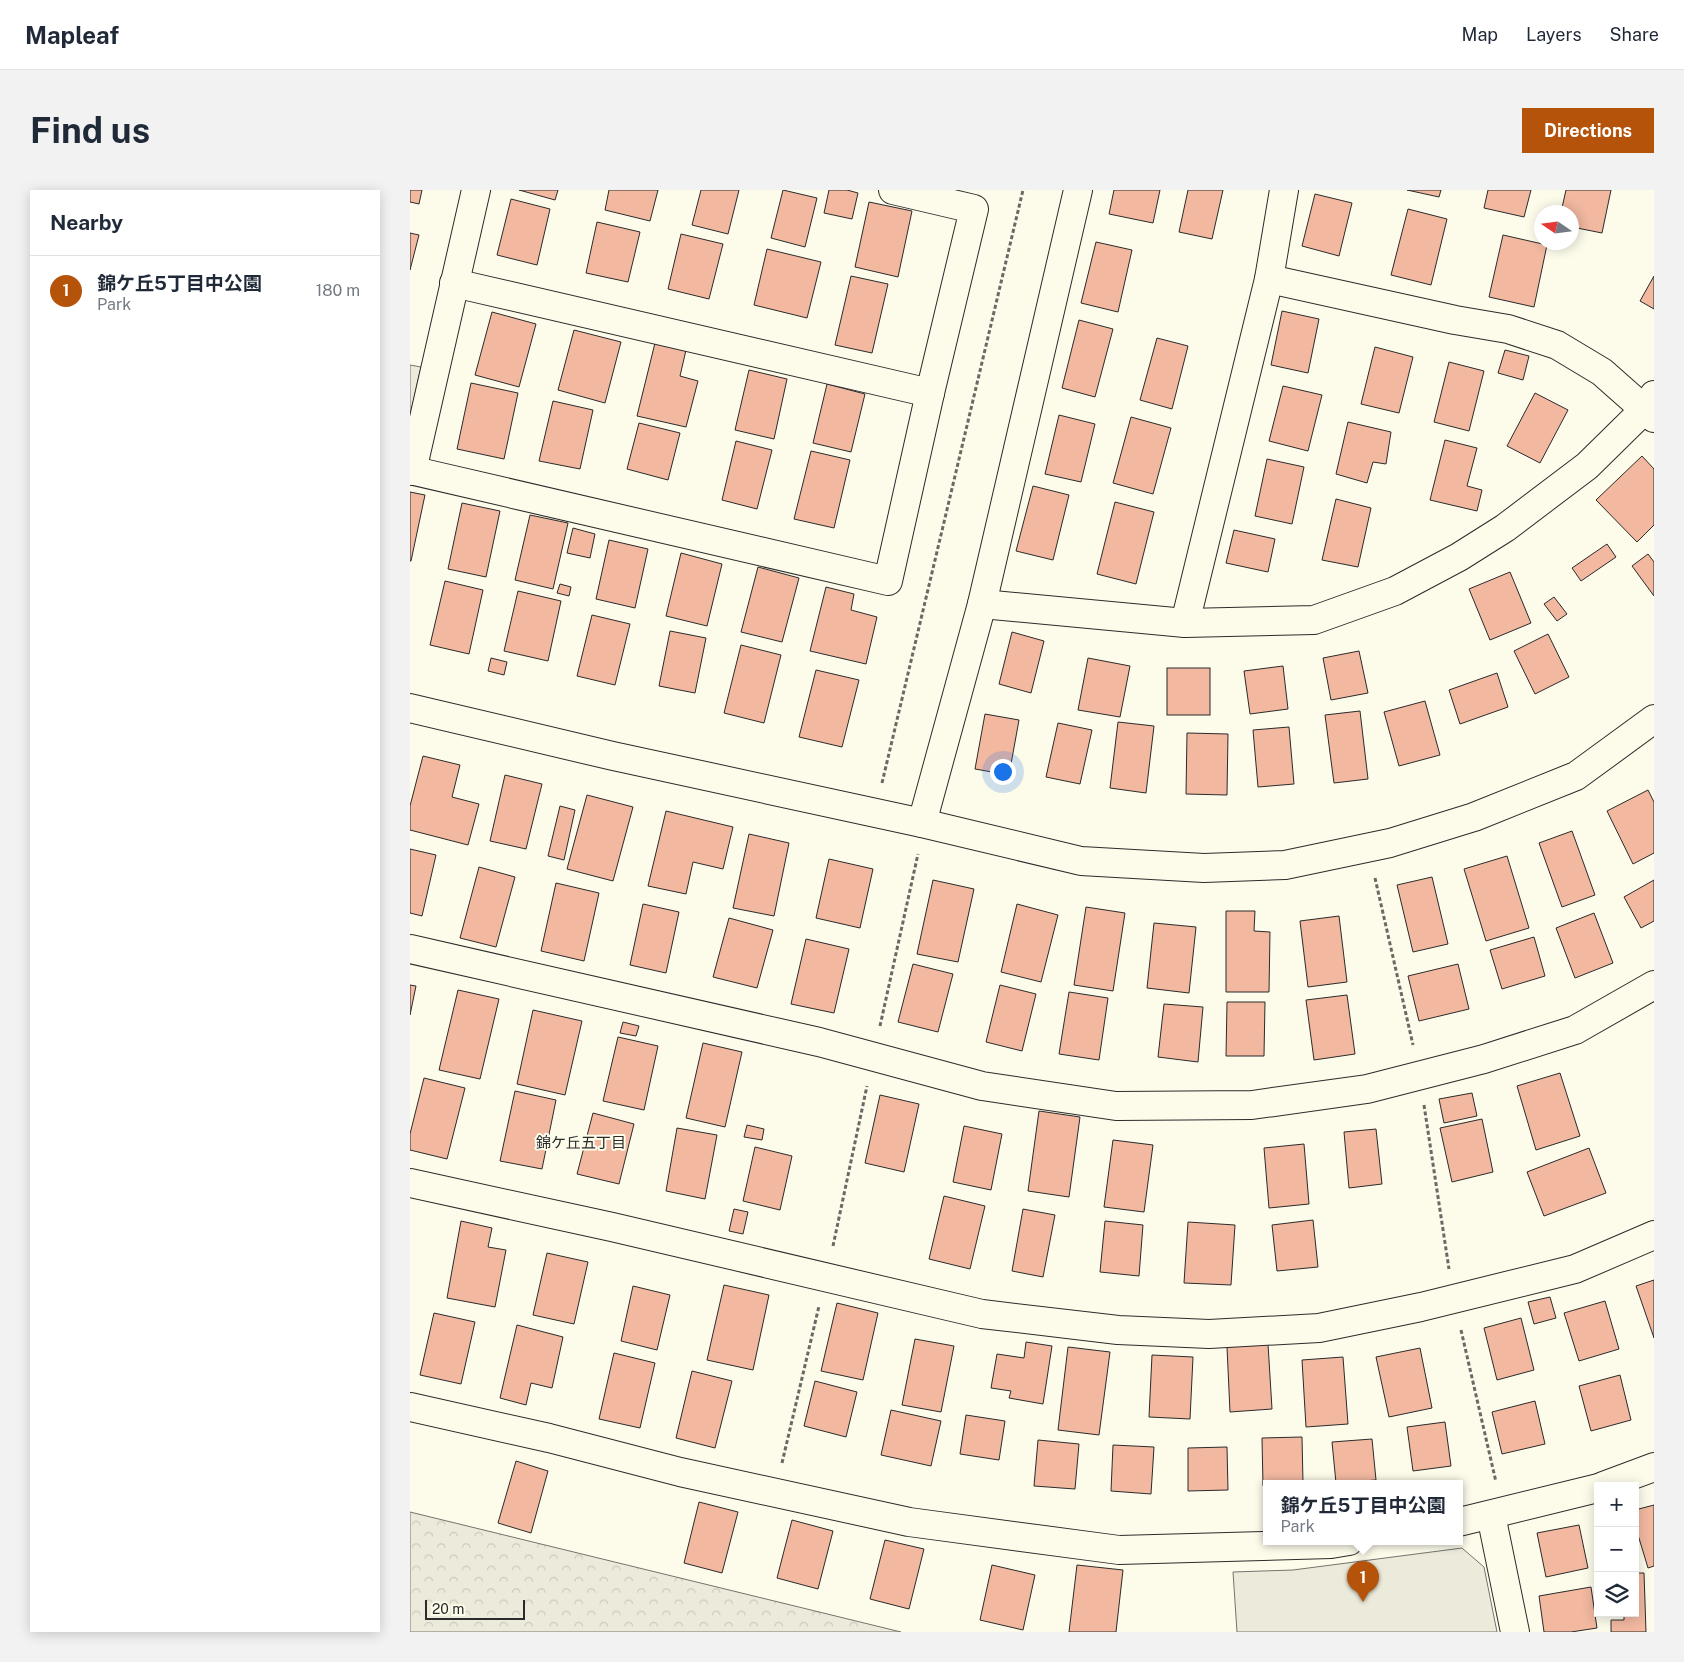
<!DOCTYPE html>
<meta charset="utf-8">
<style>
body{margin:0;font-family:"Public Sans","Noto Sans JP",sans-serif;background:#f2f2f3;color:#1f2937}
.controls{position:absolute;right:15px;bottom:15px;display:grid;overflow:hidden;border-radius:0px;box-shadow:0 2px 12px #0003}
.controls button{width:45px;height:45px;display:grid;place-items:center;padding:0;border:0;border-bottom:1px solid #e0e1e3;background:#fff;color:#1f2937;font:25px sans-serif}
.compass{position:absolute;left:1124px;top:15px;width:45px;height:45px;border-radius:50%;background:#fff;box-shadow:0 2px 12px #0003;rotate:283deg}
.scale{position:absolute;left:15px;bottom:12px;width:100px;box-sizing:border-box;padding-left:5px;border:2px solid #2b2b2b;border-top:0;font-size:14px;line-height:18px;white-space:nowrap;color:#2b2b2b;-webkit-text-stroke:4px #fdfbea;paint-order:stroke}
.you{position:absolute;left:592px;top:581px;width:18px;height:18px;margin:-12px;border:4px solid #fff;border-radius:50%;background:#1a73e8;box-shadow:0 0 0 8px #1a73e833}
.badge{display:grid;place-items:center;width:32px;height:32px;border-radius:50%;background:#b45309;color:#fff;font-size:16px;font-weight:700}
.pin{position:absolute;translate:-50% -41px;filter:drop-shadow(0 1px 2px #0008)}
.pin::after{content:'';position:absolute;top:26px;width:18px;height:15px;background:inherit;clip-path:polygon(0 0,100% 0,50% 100%)}
.popup{position:absolute;left:853px;top:1290px;width:200px;height:65px;box-sizing:border-box;display:grid;place-content:center;border-radius:0px;background:#fff;filter:drop-shadow(0 1px 4px #0005);font-size:16px;white-space:nowrap;color:#747a83}
.popup b{font-size:19px;color:#1f2937}
.popup::after{content:'';position:absolute;left:50%;top:100%;margin-left:-10px;border:10px solid transparent;border-top-color:#fff}
.list{margin:0;padding:0;list-style:none}
h2{display:flex;justify-content:space-between;align-items:center;height:65px;margin:0;padding:0 20px;font-size:21px}
h2 small{font-size:16px;font-weight:400;color:#747a83}
.list li{display:grid;grid-template-columns:32px 1fr auto;gap:15px;align-items:center;box-sizing:border-box;height:70px;padding:0 20px;border-top:1px solid #e0e1e3}
.list b{display:block;font-size:19px;white-space:nowrap}
.list p{margin:0;font-size:16px;white-space:nowrap;color:#747a83}
.list em{font-size:16px;font-style:normal;color:#747a83}
.icon{flex:none;width:28px;height:28px;fill:none;stroke:currentColor;stroke-width:2;stroke-linecap:round;stroke-linejoin:round}
.map{position:relative;flex:none;width:1244px;height:1442px;overflow:hidden;border-radius:0px}
header{display:flex;align-items:center;gap:30px;box-sizing:border-box;height:70px;padding:0 25px;background:#fff;border-bottom:1px solid #e0e1e3}
header strong{font-size:24px}
nav{display:flex;gap:28px;margin-inline-start:auto;font-size:18px}
.intro{display:flex;align-items:center;justify-content:space-between;box-sizing:border-box;height:120px;padding:0 30px}
h1{margin:0;font-size:35px}
.button{padding:12px 22px;border-radius:0px;background:#b45309;color:#fff;font-size:18px;font-weight:700}
main{display:flex;gap:30px;padding:0 30px}
aside{flex:1;background:#fff;border-radius:0px;box-shadow:0 2px 12px #0003}
.map>svg:first-child{display:block}
.forest{fill:url(#forest-crowns);stroke:#74746e}
.green{fill:#ecebdb;stroke:#74746e}
.parking{fill:#eceadb;stroke:#74746e}
.building{fill:#f2b8a0;stroke:#2b2b2b}
.lines{fill:none;stroke-linecap:round;stroke-linejoin:round}
.minor-casing{stroke:#2b2b2b;stroke-width:30}
.path{stroke:#6a6964;stroke-width:3;stroke-dasharray:4 2.5;stroke-linecap:butt}
.minor{stroke:#fdfbea;stroke-width:28}
.labels{text-anchor:middle;stroke-width:4;stroke-linejoin:round;paint-order:stroke}
.neighbourhood-label{font-size:15px;fill:#2b2b2b;stroke:#fdfbea}
</style>
<header>
<strong>Mapleaf</strong>
<nav><a>Map</a><a>Layers</a><a>Share</a></nav>
</header>
<div class="intro"><h1>Find us</h1><a class="button">Directions</a></div>
<main>
<aside>
<h2>Nearby<small></small></h2>
<ul class="list">
<li><span class="badge">1</span><div><b>錦ケ丘5丁目中公園</b><p>Park</p></div><em>180 m</em></li>
</ul>
</aside>
<div class="map">
<svg width="1244" height="1442" viewBox="0 0 1244 1442">
<defs>
<pattern id="forest-crowns" width="20" height="18" patternUnits="userSpaceOnUse" patternTransform="scale(1.25)"><rect width="20" height="18" fill="#ecebdb"/><path d="M2 6a3 3 0 1 1 6 0M12 15a3 3 0 1 1 6 0" fill="none" stroke="#cbcabc"/></pattern>
</defs>
<rect width="100%" height="100%" fill="#fdfbea"/>
<path class="forest" d="M 0,1322 L 491,1442 L 0,1442 Z"/>
<path class="green" d="M 1052,1358 L 1074,1377 L 1087,1442 L 827,1442 L 823,1382 L 883,1380 Z"/>
<path class="parking" d="M 0,175 L 11,177 L 0,226 Z"/>
<g class="building">
<path d="M 0,0 L 12,0 L 9,14 L 0,12 Z"/>
<path d="M 109,0 L 148,0 L 145,10 Z"/>
<path d="M 199,0 L 248,0 L 240,31 L 195,20 Z"/>
<path d="M 291,0 L 329,0 L 318,44 L 282,35 Z"/>
<path d="M 373,0 L 407,8 L 395,57 L 361,48 Z"/>
<path d="M 419,0 L 437,0 L 448,3 L 442,29 L 414,23 Z"/>
<path d="M 704,0 L 750,0 L 743,33 L 699,24 Z"/>
<path d="M 778,0 L 813,0 L 802,49 L 769,42 Z"/>
<path d="M 997,0 L 1031,0 L 1029,7 Z"/>
<path d="M 1078,0 L 1121,0 L 1114,27 L 1074,18 Z"/>
<path d="M 1156,0 L 1201,0 L 1192,43 L 1162,37 L 1162,22 L 1151,22 Z"/>
<path d="M 905,4 L 942,13 L 929,66 L 892,56 Z"/>
<path d="M 101,9 L 140,19 L 127,75 L 87,65 Z"/>
<path d="M 459,12 L 502,21 L 488,87 L 445,77 Z"/>
<path d="M 998,19 L 1037,29 L 1021,95 L 981,85 Z"/>
<path d="M 187,32 L 230,42 L 218,92 L 176,83 Z"/>
<path d="M 0,43 L 9,45 L 0,80 Z"/>
<path d="M 271,44 L 313,54 L 299,109 L 258,99 Z"/>
<path d="M 1093,45 L 1137,55 L 1124,117 L 1079,107 Z"/>
<path d="M 686,52 L 722,60 L 708,122 L 671,113 Z"/>
<path d="M 357,59 L 411,72 L 397,128 L 344,115 Z"/>
<path d="M 441,86 L 478,94 L 462,163 L 425,155 Z"/>
<path d="M 1244,86 L 1244,119 L 1230,111 Z"/>
<path d="M 872,121 L 909,129 L 898,183 L 861,175 Z"/>
<path d="M 82,122 L 126,134 L 109,197 L 65,185 Z"/>
<path d="M 669,130 L 703,139 L 685,207 L 652,198 Z"/>
<path d="M 164,140 L 211,152 L 195,213 L 148,200 Z"/>
<path d="M 747,148 L 778,156 L 762,219 L 730,210 Z"/>
<path d="M 245,153 L 276,160 L 270,186 L 288,191 L 276,237 L 227,226 Z"/>
<path d="M 965,157 L 1003,167 L 989,223 L 951,214 Z"/>
<path d="M 1095,160 L 1119,166 L 1113,190 L 1088,183 Z"/>
<path d="M 1039,172 L 1074,181 L 1059,241 L 1024,232 Z"/>
<path d="M 339,180 L 377,189 L 364,249 L 325,240 Z"/>
<path d="M 61,193 L 108,203 L 94,269 L 47,259 Z"/>
<path d="M 417,194 L 455,204 L 441,262 L 403,253 Z"/>
<path d="M 873,196 L 912,205 L 898,261 L 859,251 Z"/>
<path d="M 1125,203 L 1158,220 L 1130,273 L 1097,256 Z"/>
<path d="M 143,211 L 183,220 L 170,279 L 129,271 Z"/>
<path d="M 649,225 L 685,234 L 671,292 L 635,284 Z"/>
<path d="M 721,227 L 761,238 L 743,304 L 703,293 Z"/>
<path d="M 938,232 L 981,242 L 976,274 L 963,272 L 957,293 L 926,284 Z"/>
<path d="M 229,233 L 270,243 L 258,290 L 217,279 Z"/>
<path d="M 1035,250 L 1067,258 L 1057,296 L 1072,300 L 1067,321 L 1020,310 Z"/>
<path d="M 326,251 L 362,260 L 347,319 L 312,310 Z"/>
<path d="M 401,261 L 440,270 L 424,338 L 384,329 Z"/>
<path d="M 1232,266 L 1244,279 L 1244,335 L 1227,352 L 1186,310 Z"/>
<path d="M 857,269 L 894,277 L 882,334 L 845,326 Z"/>
<path d="M 623,296 L 659,305 L 643,370 L 606,361 Z"/>
<path d="M 0,302 L 15,305 L 1,371 L 0,371 Z"/>
<path d="M 926,309 L 961,318 L 948,377 L 912,370 Z"/>
<path d="M 705,312 L 744,322 L 726,394 L 687,384 Z"/>
<path d="M 52,313 L 90,321 L 76,387 L 38,379 Z"/>
<path d="M 120,325 L 158,333 L 143,399 L 105,390 Z"/>
<path d="M 163,338 L 185,344 L 180,368 L 157,363 Z"/>
<path d="M 824,340 L 865,349 L 858,382 L 816,373 Z"/>
<path d="M 199,350 L 238,359 L 225,418 L 186,409 Z"/>
<path d="M 1197,354 L 1206,367 L 1171,391 L 1162,378 Z"/>
<path d="M 271,363 L 312,374 L 297,436 L 256,426 Z"/>
<path d="M 1238,364 L 1244,372 L 1244,406 L 1222,376 Z"/>
<path d="M 348,377 L 389,388 L 372,452 L 331,442 Z"/>
<path d="M 1100,382 L 1121,433 L 1080,450 L 1059,399 Z"/>
<path d="M 35,391 L 73,400 L 59,464 L 20,455 Z"/>
<path d="M 150,394 L 161,397 L 159,406 L 147,403 Z"/>
<path d="M 416,397 L 444,404 L 441,420 L 467,427 L 456,474 L 400,461 Z"/>
<path d="M 108,401 L 151,411 L 138,471 L 94,461 Z"/>
<path d="M 1144,407 L 1157,424 L 1147,431 L 1134,414 Z"/>
<path d="M 182,425 L 220,434 L 205,495 L 167,486 Z"/>
<path d="M 260,441 L 296,448 L 285,503 L 249,496 Z"/>
<path d="M 602,442 L 634,451 L 621,503 L 589,494 Z"/>
<path d="M 1138,444 L 1159,487 L 1125,504 L 1104,461 Z"/>
<path d="M 331,455 L 371,465 L 354,533 L 314,523 Z"/>
<path d="M 949,461 L 958,503 L 921,510 L 913,468 Z"/>
<path d="M 81,468 L 97,472 L 94,485 L 78,481 Z"/>
<path d="M 678,468 L 720,476 L 710,527 L 668,520 Z"/>
<path d="M 873,476 L 878,519 L 840,524 L 834,481 Z"/>
<rect x="757" y="478" width="43" height="47"/>
<path d="M 406,480 L 449,490 L 432,557 L 389,547 Z"/>
<path d="M 1087,483 L 1098,517 L 1050,534 L 1039,500 Z"/>
<path d="M 1015,511 L 1030,565 L 989,576 L 974,522 Z"/>
<path d="M 950,521 L 958,589 L 924,593 L 915,525 Z"/>
<path d="M 575,524 L 609,530 L 599,585 L 565,579 Z"/>
<path d="M 708,532 L 744,536 L 736,603 L 700,598 Z"/>
<path d="M 648,533 L 682,540 L 670,594 L 636,587 Z"/>
<path d="M 879,537 L 884,594 L 848,597 L 843,540 Z"/>
<path d="M 777,543 L 818,544 L 817,605 L 776,604 Z"/>
<path d="M 13,566 L 50,575 L 42,607 L 69,614 L 58,655 L 0,640 L 0,616 Z"/>
<path d="M 95,585 L 132,594 L 116,659 L 80,651 Z"/>
<path d="M 1238,600 L 1244,612 L 1244,663 L 1223,674 L 1197,621 Z"/>
<path d="M 177,605 L 223,617 L 203,691 L 157,679 Z"/>
<path d="M 150,616 L 165,620 L 154,670 L 138,666 Z"/>
<path d="M 256,621 L 323,637 L 313,679 L 283,672 L 276,704 L 238,696 Z"/>
<path d="M 1162,641 L 1185,705 L 1152,717 L 1129,653 Z"/>
<path d="M 339,644 L 379,653 L 364,726 L 323,718 Z"/>
<path d="M 0,659 L 26,665 L 12,726 L 0,723 Z"/>
<path d="M 1097,666 L 1119,738 L 1076,751 L 1054,679 Z"/>
<path d="M 419,669 L 463,679 L 450,738 L 406,728 Z"/>
<path d="M 69,677 L 105,687 L 86,757 L 50,748 Z"/>
<path d="M 1022,687 L 1038,754 L 1003,762 L 987,695 Z"/>
<path d="M 523,690 L 564,699 L 548,772 L 507,764 Z"/>
<path d="M 1244,690 L 1244,731 L 1231,738 L 1214,707 Z"/>
<path d="M 146,693 L 189,703 L 174,771 L 131,761 Z"/>
<path d="M 233,714 L 269,722 L 256,783 L 220,775 Z"/>
<path d="M 607,714 L 648,725 L 631,792 L 591,782 Z"/>
<path d="M 676,717 L 715,723 L 703,801 L 664,795 Z"/>
<path d="M 816,721 L 845,721 L 844,741 L 860,742 L 859,802 L 816,802 Z"/>
<path d="M 1184,723 L 1203,773 L 1165,788 L 1146,738 Z"/>
<path d="M 929,726 L 937,792 L 898,797 L 890,731 Z"/>
<path d="M 319,728 L 363,740 L 347,798 L 303,787 Z"/>
<path d="M 744,733 L 786,737 L 779,803 L 737,798 Z"/>
<path d="M 1124,747 L 1135,786 L 1092,799 L 1080,760 Z"/>
<path d="M 396,749 L 439,759 L 424,823 L 381,814 Z"/>
<path d="M 503,774 L 543,784 L 528,842 L 488,832 Z"/>
<path d="M 1048,774 L 1059,819 L 1009,831 L 998,786 Z"/>
<path d="M 0,795 L 6,796 L 0,825 Z"/>
<path d="M 590,795 L 626,804 L 612,861 L 576,852 Z"/>
<path d="M 48,800 L 89,809 L 70,889 L 29,880 Z"/>
<path d="M 659,802 L 698,808 L 689,870 L 649,864 Z"/>
<path d="M 937,805 L 945,864 L 904,870 L 896,810 Z"/>
<path d="M 817,812 L 855,812 L 854,866 L 816,866 Z"/>
<path d="M 754,814 L 793,817 L 788,872 L 748,867 Z"/>
<path d="M 123,820 L 172,831 L 155,905 L 107,894 Z"/>
<path d="M 213,832 L 229,836 L 226,846 L 210,843 Z"/>
<path d="M 208,847 L 248,856 L 234,920 L 193,911 Z"/>
<path d="M 293,853 L 332,862 L 315,937 L 276,928 Z"/>
<path d="M 1150,883 L 1170,946 L 1126,960 L 1107,896 Z"/>
<path d="M 14,888 L 55,898 L 37,969 L 0,960 L 0,944 Z"/>
<path d="M 105,901 L 146,910 L 132,979 L 90,971 Z"/>
<path d="M 1062,903 L 1067,926 L 1034,933 L 1029,909 Z"/>
<path d="M 470,905 L 509,914 L 494,982 L 455,973 Z"/>
<path d="M 629,921 L 670,927 L 659,1007 L 618,1001 Z"/>
<path d="M 183,923 L 224,934 L 209,994 L 167,984 Z"/>
<path d="M 1072,929 L 1083,982 L 1042,992 L 1030,938 Z"/>
<path d="M 337,935 L 354,939 L 352,950 L 334,947 Z"/>
<path d="M 554,936 L 592,944 L 581,1000 L 543,992 Z"/>
<path d="M 267,938 L 307,945 L 295,1009 L 256,1001 Z"/>
<path d="M 966,939 L 972,994 L 939,998 L 934,942 Z"/>
<path d="M 703,950 L 743,955 L 734,1022 L 694,1017 Z"/>
<path d="M 894,954 L 899,1014 L 859,1018 L 854,958 Z"/>
<path d="M 345,957 L 382,966 L 370,1020 L 333,1011 Z"/>
<path d="M 1179,958 L 1196,1003 L 1134,1026 L 1117,982 Z"/>
<path d="M 534,1006 L 575,1016 L 560,1079 L 519,1069 Z"/>
<path d="M 324,1019 L 338,1022 L 333,1044 L 319,1041 Z"/>
<path d="M 613,1019 L 645,1025 L 633,1087 L 602,1081 Z"/>
<path d="M 903,1030 L 908,1077 L 867,1081 L 862,1035 Z"/>
<path d="M 51,1031 L 82,1038 L 78,1057 L 96,1060 L 85,1117 L 37,1108 Z"/>
<path d="M 695,1031 L 733,1035 L 729,1086 L 690,1082 Z"/>
<path d="M 778,1032 L 825,1035 L 821,1095 L 774,1093 Z"/>
<path d="M 137,1063 L 178,1072 L 164,1134 L 123,1125 Z"/>
<path d="M 1244,1090 L 1244,1148 L 1226,1096 Z"/>
<path d="M 314,1095 L 359,1105 L 343,1180 L 297,1170 Z"/>
<path d="M 223,1096 L 260,1105 L 247,1160 L 211,1151 Z"/>
<path d="M 1140,1107 L 1146,1128 L 1124,1134 L 1118,1112 Z"/>
<path d="M 1195,1111 L 1209,1159 L 1169,1171 L 1154,1123 Z"/>
<path d="M 427,1113 L 468,1123 L 453,1190 L 411,1181 Z"/>
<path d="M 24,1123 L 65,1132 L 51,1194 L 10,1185 Z"/>
<path d="M 1111,1128 L 1124,1180 L 1087,1190 L 1074,1138 Z"/>
<path d="M 107,1135 L 153,1147 L 142,1198 L 121,1193 L 116,1215 L 90,1208 Z"/>
<path d="M 505,1149 L 544,1156 L 531,1222 L 492,1215 Z"/>
<path d="M 616,1152 L 642,1156 L 633,1214 L 599,1208 L 601,1201 L 581,1198 L 587,1164 L 614,1168 Z"/>
<path d="M 858,1154 L 862,1219 L 820,1222 L 817,1157 Z"/>
<path d="M 658,1157 L 700,1162 L 689,1245 L 648,1240 Z"/>
<path d="M 1010,1158 L 1022,1218 L 979,1227 L 966,1167 Z"/>
<path d="M 204,1163 L 245,1173 L 230,1238 L 189,1229 Z"/>
<path d="M 742,1165 L 783,1167 L 780,1229 L 739,1227 Z"/>
<path d="M 933,1167 L 938,1234 L 896,1237 L 892,1170 Z"/>
<path d="M 282,1181 L 322,1191 L 305,1258 L 266,1248 Z"/>
<path d="M 1210,1185 L 1221,1230 L 1181,1241 L 1169,1196 Z"/>
<path d="M 405,1191 L 447,1202 L 436,1247 L 394,1236 Z"/>
<path d="M 1125,1211 L 1135,1254 L 1092,1264 L 1082,1222 Z"/>
<path d="M 481,1220 L 531,1231 L 521,1276 L 471,1265 Z"/>
<path d="M 556,1225 L 595,1231 L 589,1270 L 550,1264 Z"/>
<path d="M 1035,1232 L 1041,1276 L 1003,1281 L 997,1237 Z"/>
<path d="M 892,1247 L 893,1293 L 857,1293 L 857,1296 L 853,1296 L 852,1248 Z"/>
<path d="M 962,1249 L 966,1290 L 926,1293 L 922,1252 Z"/>
<path d="M 628,1250 L 669,1254 L 665,1299 L 624,1296 Z"/>
<path d="M 703,1255 L 744,1257 L 741,1304 L 701,1301 Z"/>
<path d="M 817,1257 L 818,1300 L 778,1301 L 778,1258 Z"/>
<path d="M 106,1271 L 138,1281 L 121,1343 L 88,1333 Z"/>
<path d="M 289,1312 L 328,1322 L 312,1383 L 274,1373 Z"/>
<path d="M 1244,1315 L 1244,1376 L 1238,1378 L 1225,1335 L 1225,1320 Z"/>
<path d="M 382,1330 L 423,1341 L 408,1399 L 367,1388 Z"/>
<path d="M 1169,1335 L 1178,1378 L 1136,1387 L 1127,1343 Z"/>
<path d="M 475,1350 L 514,1359 L 499,1419 L 460,1409 Z"/>
<path d="M 582,1375 L 625,1385 L 613,1440 L 570,1430 Z"/>
<path d="M 667,1375 L 713,1380 L 706,1442 L 659,1442 Z"/>
<path d="M 1225,1383 L 1234,1383 L 1236,1442 L 1201,1442 L 1201,1430 L 1214,1430 L 1214,1423 L 1225,1423 Z"/>
<path d="M 1181,1397 L 1187,1438 L 1161,1442 L 1134,1442 L 1129,1406 Z"/>
</g>
<g class="lines">
<defs>
<g id="minor">
<path d="M 859,89 L 1045,130 L 1098,139 L 1147,155 L 1192,182 L 1244,228"/>
<path d="M 44,93 L 520,203"/>
<path d="M 0,280 L 478,391 L 520,203 L 564,19 L 483,0"/>
<path d="M 2,281 L 66,0"/>
<path d="M 572,414 L 775,433 L 904,430 L 985,401 L 1049,367 L 1095,338 L 1177,276 L 1234,220 L 1244,205"/>
<path d="M 775,433 L 859,89 L 874,0"/>
<path d="M 0,518 L 203,566 L 512,633 L 671,671 L 794,678 L 875,675 L 980,653 L 1064,627 L 1166,586 L 1244,529"/>
<path d="M 512,633 L 572,414 L 668,0"/>
<path d="M 0,759 L 409,852 L 572,896 L 706,916 L 842,915 L 957,899 L 1074,869 L 1165,840 L 1244,795"/>
<path d="M 0,993 L 202,1037 L 572,1124 L 708,1140 L 799,1144 L 909,1138 L 1011,1117 L 1165,1079 L 1244,1045"/>
<path d="M 0,1217 L 139,1248 L 270,1282 L 499,1332 L 709,1360 L 921,1354 L 939,1351"/>
<path d="M 1193,1296 L 1244,1277"/>
<path d="M 1081,1325 L 1105,1442"/>
<path d="M 1049,1332 L 1188,1298"/>
</g>
</defs>
<use href="#minor" class="minor-casing"/>
<g class="path">
<path d="M 472,593 L 613,0"/>
<path d="M 965,688 L 1003,855"/>
<path d="M 470,836 L 508,664"/>
<path d="M 1014,915 L 1039,1079"/>
<path d="M 423,1056 L 457,896"/>
<path d="M 1051,1140 L 1086,1292"/>
<path d="M 372,1273 L 409,1116"/>
</g>
<use href="#minor" class="minor"/>
</g>
<g class="labels">
<g class="neighbourhood-label">
<text x="171" y="958">錦ケ丘五丁目</text>
</g>
</g>
</svg>
<div class="controls">
<button>+</button>
<button>−</button>
<button><svg class="icon" aria-label="layers" viewBox="0 0 24 24"><path d="M12 4l9 5-9 5-9-5zM3 14l9 5 9-5"/></svg></button>
</div>
<svg class="compass" viewBox="-18 -18 36 36"><path d="M0-13l5 13h-10z" fill="#e53935"/><path d="M0 13l5-13h-10z" fill="#747a83"/></svg>
<div class="scale">20 m</div>
<div class="you"></div>
<div class="pin badge" style="left:953px;top:1412px">1</div>
<div class="popup"><b>錦ケ丘5丁目中公園</b>Park</div>
</div>
</main>
